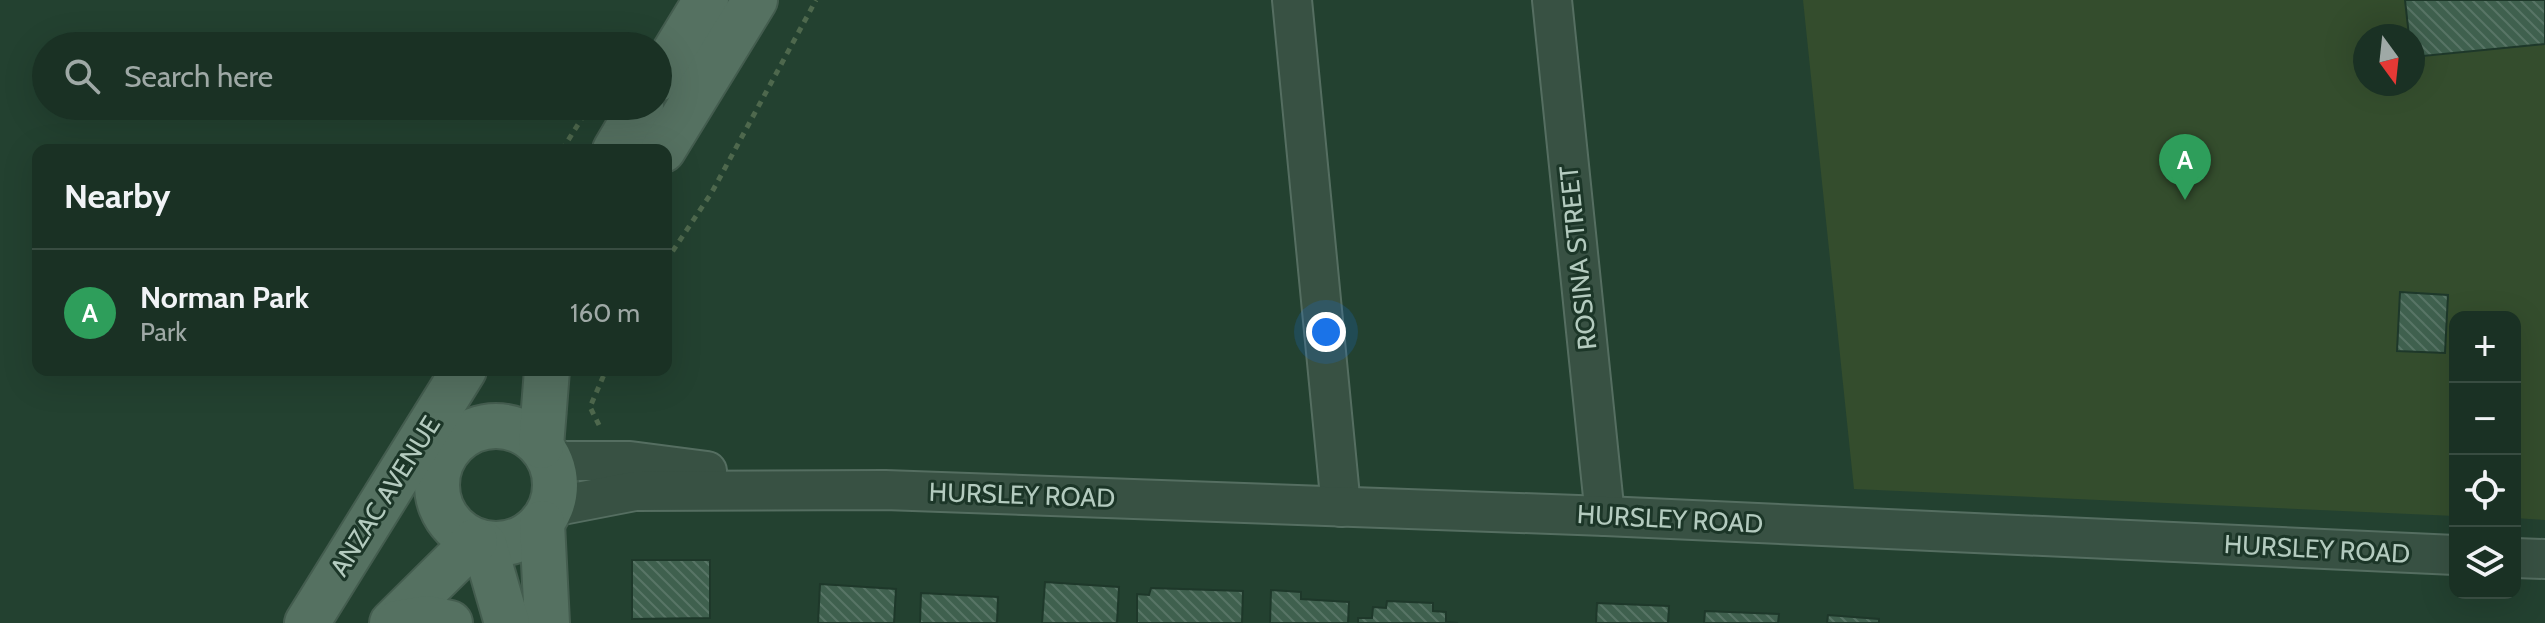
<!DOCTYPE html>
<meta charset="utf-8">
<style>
body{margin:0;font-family:Cabin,sans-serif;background:#273d31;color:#f1f3f6}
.controls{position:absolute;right:24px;bottom:24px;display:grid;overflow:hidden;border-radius:16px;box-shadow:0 8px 32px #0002}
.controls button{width:72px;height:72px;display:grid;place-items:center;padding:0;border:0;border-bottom:2px solid #384c41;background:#1a3124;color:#f1f3f6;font:40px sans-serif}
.compass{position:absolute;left:2353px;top:24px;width:72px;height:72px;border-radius:50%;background:#1a3124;box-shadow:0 8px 32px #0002;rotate:165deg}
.you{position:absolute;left:1326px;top:332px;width:28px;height:28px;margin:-20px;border:6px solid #fff;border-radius:50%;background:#1a73e8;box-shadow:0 0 0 12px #1a73e833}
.badge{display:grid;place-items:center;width:52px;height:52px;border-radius:50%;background:#85ffbe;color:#fff;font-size:26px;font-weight:700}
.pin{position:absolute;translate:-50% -66px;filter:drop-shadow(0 2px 4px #0008)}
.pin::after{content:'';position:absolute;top:42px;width:28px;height:24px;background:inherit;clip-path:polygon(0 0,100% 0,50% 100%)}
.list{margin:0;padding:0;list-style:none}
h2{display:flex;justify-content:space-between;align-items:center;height:104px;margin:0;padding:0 32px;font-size:34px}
h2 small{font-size:26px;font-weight:400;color:#9fa9a6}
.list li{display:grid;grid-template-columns:52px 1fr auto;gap:24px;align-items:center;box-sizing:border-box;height:128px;padding:0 32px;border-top:2px solid #384c41}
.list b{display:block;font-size:30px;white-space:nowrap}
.list p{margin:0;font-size:26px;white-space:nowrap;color:#9fa9a6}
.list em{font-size:26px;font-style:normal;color:#9fa9a6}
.icon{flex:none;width:44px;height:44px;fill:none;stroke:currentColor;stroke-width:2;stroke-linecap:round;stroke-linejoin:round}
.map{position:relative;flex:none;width:2545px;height:623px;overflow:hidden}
.search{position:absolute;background:#1a3124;box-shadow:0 8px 32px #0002;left:32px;top:32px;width:640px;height:88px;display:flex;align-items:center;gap:20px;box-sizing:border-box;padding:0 28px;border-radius:44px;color:#9fa9a6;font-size:30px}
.panel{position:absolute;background:#1a3124;box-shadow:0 8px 32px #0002;left:32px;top:144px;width:640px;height:232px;border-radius:16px}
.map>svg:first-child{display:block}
.green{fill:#344d2d}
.building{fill:url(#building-back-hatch);stroke:#1e382a;stroke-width:2}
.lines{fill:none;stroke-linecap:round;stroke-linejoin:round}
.minor-casing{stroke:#556e61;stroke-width:42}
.major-casing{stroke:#445d4f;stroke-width:48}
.path{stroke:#4e684d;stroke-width:5;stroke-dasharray:6 6;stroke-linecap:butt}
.minor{stroke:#385143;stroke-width:38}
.major{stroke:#557161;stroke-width:44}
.labels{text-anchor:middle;stroke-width:6;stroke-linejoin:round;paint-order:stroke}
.street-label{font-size:26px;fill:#b4cbbf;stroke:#1c3628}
</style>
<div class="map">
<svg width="2545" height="623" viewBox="0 0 2545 623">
<defs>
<pattern id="building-back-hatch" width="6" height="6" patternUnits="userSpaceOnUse" patternTransform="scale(2)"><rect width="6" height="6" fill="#3f604e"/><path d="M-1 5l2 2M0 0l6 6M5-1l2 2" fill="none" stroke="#587566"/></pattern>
</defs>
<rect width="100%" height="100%" fill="#234130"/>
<path class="green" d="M 1803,0 L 2405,0 L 2409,36 L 2365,36 L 2365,84 L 2413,84 L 2413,57 L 2545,44 L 2545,520 L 2515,518 L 2515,317 L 2455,317 L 2455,516 L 1854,489 Z"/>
<g class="building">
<path d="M 2405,0 L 2545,0 L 2545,44 L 2413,57 L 2413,36 L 2409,36 Z"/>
<path d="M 2400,292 L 2448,295 L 2445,353 L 2397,351 Z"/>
<path d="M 632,560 L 710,560 L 710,618 L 632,619 Z"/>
<path d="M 1045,582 L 1119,587 L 1117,623 L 1042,623 Z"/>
<path d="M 820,584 L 896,589 L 894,623 L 818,623 Z"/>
<path d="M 1151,588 L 1243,591 L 1242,623 L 1137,623 L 1137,594 L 1149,595 Z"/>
<path d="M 1271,590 L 1301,592 L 1301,599 L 1349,602 L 1348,623 L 1270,623 Z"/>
<path d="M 921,593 L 998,597 L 997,623 L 920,623 Z"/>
<path d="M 1387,601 L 1433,603 L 1433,611 L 1446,612 L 1446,622 L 1458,623 L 1358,623 L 1358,618 L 1372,618 L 1373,607 L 1386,608 Z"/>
<path d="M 1597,603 L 1669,606 L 1668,623 L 1596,623 Z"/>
<path d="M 1705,611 L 1779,614 L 1778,623 L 1704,623 Z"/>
<path d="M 1828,615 L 1879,619 L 1879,623 L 1827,623 Z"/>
</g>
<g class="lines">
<defs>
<g id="minor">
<path d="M 1292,0 L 1341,507"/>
<path d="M 1552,0 L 1605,516"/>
<path d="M 551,461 L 630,461 L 707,471"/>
<path d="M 552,507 L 635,491 L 885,490 L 1605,516 L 2455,555"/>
<path d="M 2515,558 L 2545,559"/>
</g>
<g id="major">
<path d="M 658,79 L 706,0"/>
<path d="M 615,150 L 641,106"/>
<path d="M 663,150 L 755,0"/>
<circle cx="496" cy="485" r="59"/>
<path d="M 541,446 L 547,370"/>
<path d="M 542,523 L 547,623"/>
<path d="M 484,544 L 507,623"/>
<path d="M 307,623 L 464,370"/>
<path d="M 392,623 L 475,541"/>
<path d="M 397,623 L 427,618 L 450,623"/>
</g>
</defs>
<use href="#minor" class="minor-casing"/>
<use href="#major" class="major-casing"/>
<g class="path">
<path d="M 562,150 L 589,107"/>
<path d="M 666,261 L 712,192 L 816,0"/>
<path d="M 599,425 L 590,407 L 606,370"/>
</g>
<use href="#minor" class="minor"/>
<use href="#major" class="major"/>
</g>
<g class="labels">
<g class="street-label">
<text transform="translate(1578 258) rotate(-96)" y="9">ROSINA STREET</text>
<text transform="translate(1022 495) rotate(2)" y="9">HURSLEY ROAD</text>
<text transform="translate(385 496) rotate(-58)" y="9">ANZAC AVENUE</text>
<text transform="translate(1670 519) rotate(3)" y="9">HURSLEY ROAD</text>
<text transform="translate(2317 549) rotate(3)" y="9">HURSLEY ROAD</text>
</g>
</g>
</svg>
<div class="controls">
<button>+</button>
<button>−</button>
<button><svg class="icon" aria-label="locate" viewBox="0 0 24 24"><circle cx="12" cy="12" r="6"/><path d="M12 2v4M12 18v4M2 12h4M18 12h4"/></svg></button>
<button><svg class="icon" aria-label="layers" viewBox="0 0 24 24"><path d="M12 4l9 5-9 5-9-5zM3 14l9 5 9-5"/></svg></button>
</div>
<svg class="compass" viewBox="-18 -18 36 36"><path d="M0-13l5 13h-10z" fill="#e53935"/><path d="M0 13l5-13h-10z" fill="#9fa9a6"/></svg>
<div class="you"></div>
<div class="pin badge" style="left:2185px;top:200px;background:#2e9e5b">A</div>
<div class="search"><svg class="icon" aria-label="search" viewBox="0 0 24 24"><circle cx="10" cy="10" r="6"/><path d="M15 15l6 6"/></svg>Search here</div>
<section class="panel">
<h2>Nearby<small></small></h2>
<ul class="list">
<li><span class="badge" style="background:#2e9e5b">A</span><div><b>Norman Park</b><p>Park</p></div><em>160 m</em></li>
</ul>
</section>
</div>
